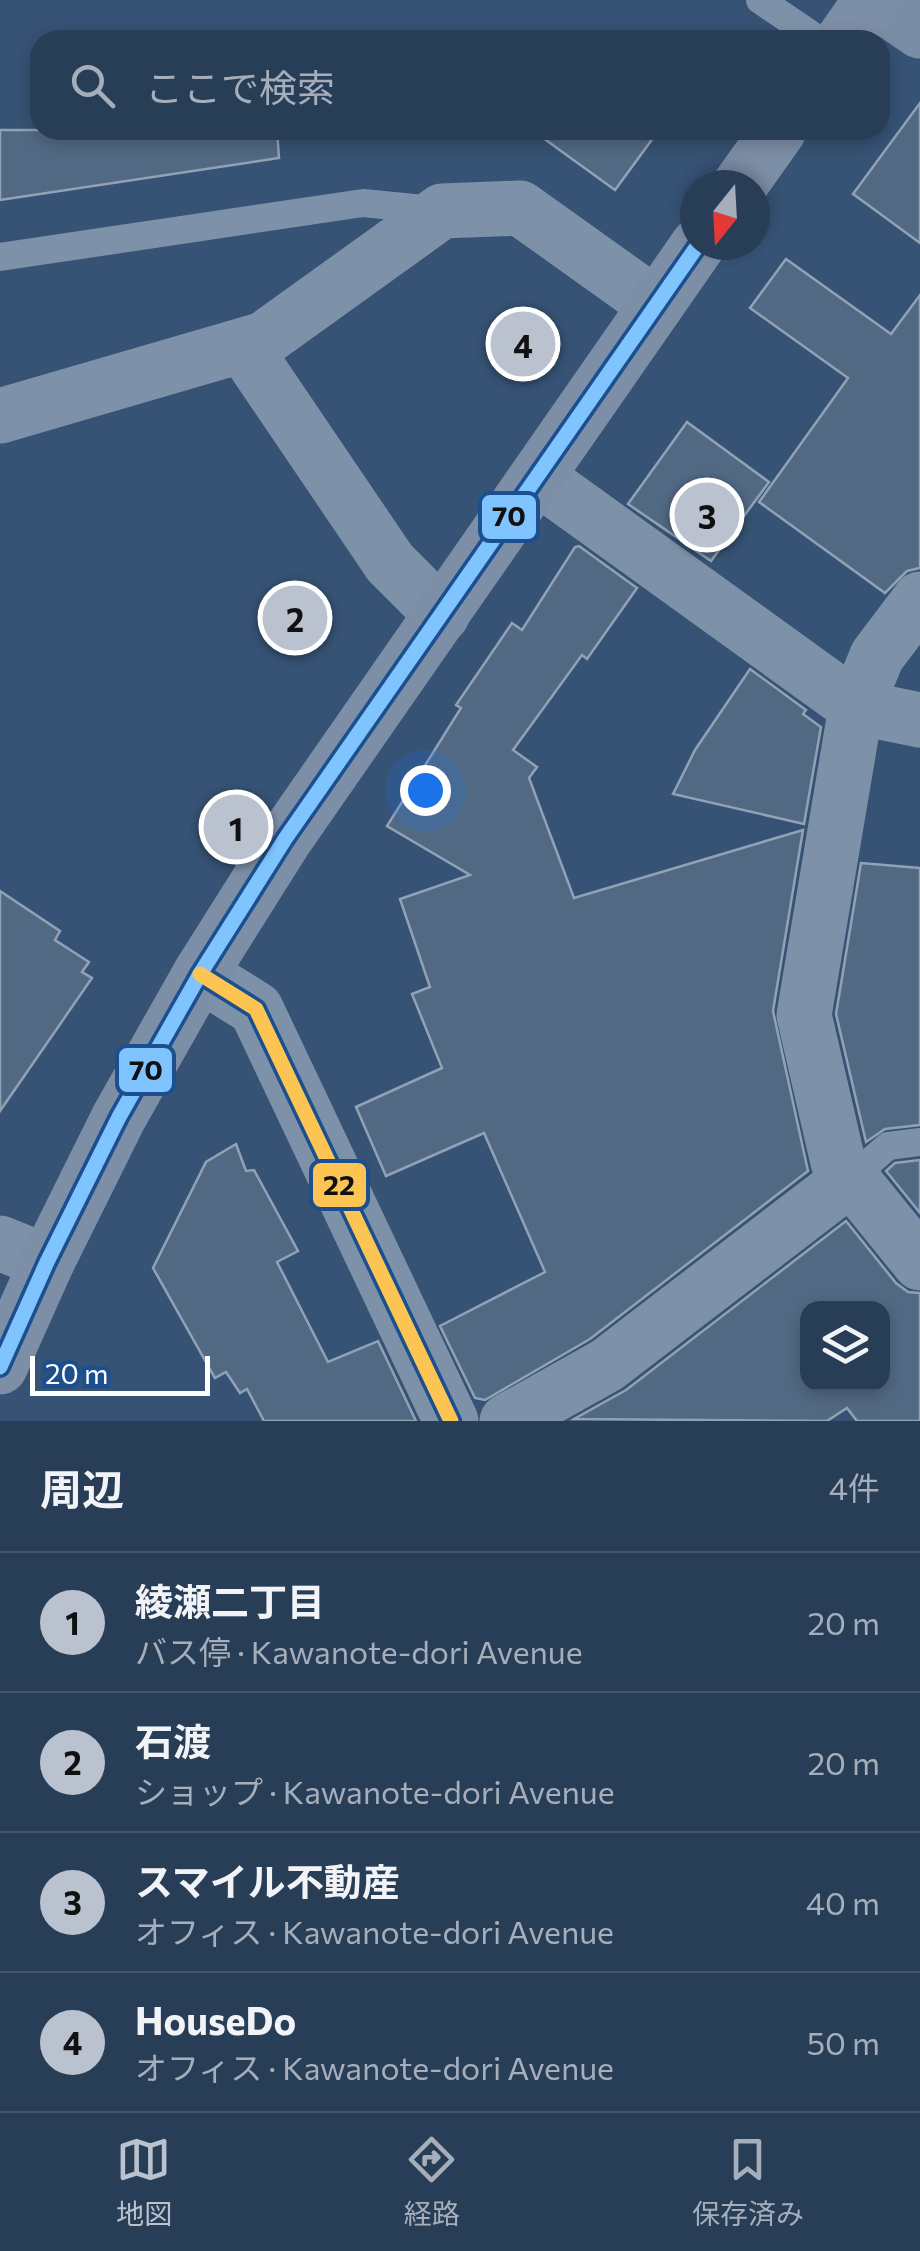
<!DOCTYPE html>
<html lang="ja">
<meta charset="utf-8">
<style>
body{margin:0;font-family:Commissioner,"Noto Sans JP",sans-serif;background:#344961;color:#f1f3f6}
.controls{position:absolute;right:30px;bottom:30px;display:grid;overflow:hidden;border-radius:20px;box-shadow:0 5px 15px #0003}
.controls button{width:90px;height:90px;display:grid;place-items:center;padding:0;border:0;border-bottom:2px solid #44576d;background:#283e57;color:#f1f3f6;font:50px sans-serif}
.compass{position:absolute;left:680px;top:170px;width:90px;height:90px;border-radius:50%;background:#283e57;box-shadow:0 5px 15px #0003;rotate:198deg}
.scale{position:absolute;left:30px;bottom:25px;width:180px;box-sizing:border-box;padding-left:10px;border:5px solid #fff;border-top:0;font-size:28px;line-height:35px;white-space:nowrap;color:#fff;-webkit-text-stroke:8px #1b4f8f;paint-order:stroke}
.you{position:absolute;left:425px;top:790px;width:35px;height:35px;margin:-25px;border:8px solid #fff;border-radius:50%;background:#1a73e8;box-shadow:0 0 0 15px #1a73e833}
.badge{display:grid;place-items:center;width:65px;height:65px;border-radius:50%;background:#b9c2ce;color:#111;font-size:32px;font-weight:700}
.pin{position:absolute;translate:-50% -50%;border:5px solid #fff;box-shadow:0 2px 10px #0006}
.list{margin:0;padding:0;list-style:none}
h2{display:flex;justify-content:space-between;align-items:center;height:130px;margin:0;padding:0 40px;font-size:42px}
h2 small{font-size:32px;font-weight:400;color:#a5aeba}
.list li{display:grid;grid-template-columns:65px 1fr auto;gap:30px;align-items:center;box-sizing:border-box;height:140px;padding:0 40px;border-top:2px solid #44576d}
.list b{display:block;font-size:38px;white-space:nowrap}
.list p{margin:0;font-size:32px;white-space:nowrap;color:#a5aeba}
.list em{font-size:32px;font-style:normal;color:#a5aeba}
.icon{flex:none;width:55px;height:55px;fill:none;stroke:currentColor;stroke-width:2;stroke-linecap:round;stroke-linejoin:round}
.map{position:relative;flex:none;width:920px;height:1421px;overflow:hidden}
.search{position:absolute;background:#283e57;box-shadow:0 5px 15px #0003;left:30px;right:30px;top:30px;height:110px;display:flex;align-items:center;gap:25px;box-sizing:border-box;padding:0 35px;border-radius:30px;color:#a5aeba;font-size:38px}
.sheet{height:690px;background:#283e57}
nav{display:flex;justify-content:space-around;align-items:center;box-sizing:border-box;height:140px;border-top:2px solid #44576d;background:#283e57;font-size:28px;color:#a5aeba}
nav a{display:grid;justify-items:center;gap:5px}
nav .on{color:#b9c2ce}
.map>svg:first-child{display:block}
.building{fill:#526984;stroke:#92a2b6;stroke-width:2.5;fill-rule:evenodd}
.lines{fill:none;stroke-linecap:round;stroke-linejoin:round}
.lane{stroke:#7d92a8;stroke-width:28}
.street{stroke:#7d92a8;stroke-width:55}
.secondary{stroke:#798da4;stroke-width:55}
.primary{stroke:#7d8ea7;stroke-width:55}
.bus-1-casing{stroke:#1b4f8f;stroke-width:22}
.bus-2-casing{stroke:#1b4f8f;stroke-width:22}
.bus-1{stroke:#80c4ff;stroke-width:15}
.bus-2{stroke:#fcc553;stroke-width:15}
.line-badge{stroke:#1b4f8f;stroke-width:4}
.pale-badge-label{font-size:28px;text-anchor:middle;font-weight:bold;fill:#111}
</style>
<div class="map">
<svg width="920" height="1421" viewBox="0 0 920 1421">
<rect width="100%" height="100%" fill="#365274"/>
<g class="building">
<path d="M 920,103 L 920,243 L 853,194 Z"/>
<path d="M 0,130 L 277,130 L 279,158 L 0,200 Z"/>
<path d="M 532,130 L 659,130 L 615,190 Z"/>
<path d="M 786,259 L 891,334 L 920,295 L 920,568 L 907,571 L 885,593 L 759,502 L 848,378 L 750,308 Z"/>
<path d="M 687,422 L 769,482 L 711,561 L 628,504 Z"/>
<path d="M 579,546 L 637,588 L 587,659 L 582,655 L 513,750 L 537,767 L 529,778 L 574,898 L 803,830 L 773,1011 L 808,1171 L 590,1339 L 485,1400 L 475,1398 L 440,1326 L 545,1272 L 484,1133 L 386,1176 L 356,1107 L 442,1068 L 412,994 L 430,987 L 400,899 L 470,875 L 387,826 L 461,708 L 456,705 L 512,623 L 522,630 L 575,547 Z"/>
<path d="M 750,669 L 806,710 L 803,714 L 821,727 L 804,824 L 673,794 L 695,750 Z"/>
<path d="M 861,863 L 920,868 L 920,1125 L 885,1129 L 866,1142 L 836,1014 Z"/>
<path d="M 0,891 L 60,931 L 55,940 L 89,962 L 82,972 L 92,978 L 0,1111 Z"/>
<path d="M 236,1144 L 246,1171 L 254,1170 L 298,1251 L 277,1262 L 328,1362 L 378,1341 L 416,1421 L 264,1421 L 247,1389 L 240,1393 L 226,1372 L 215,1378 L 153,1268 L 206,1162 Z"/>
<path d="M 920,1160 L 920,1213 L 886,1171 L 895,1163 Z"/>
<path d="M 846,1221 L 896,1283 L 908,1292 L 920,1293 L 920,1421 L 857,1421 L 847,1408 L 827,1421 L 574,1419 L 626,1390 ZM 808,1308 L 882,1308 L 882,1384 L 808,1384 Z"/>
</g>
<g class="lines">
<g class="lane">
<path d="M 760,0 L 819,40"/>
<path d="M 0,257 L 363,203 L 434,210"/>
<path d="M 851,1178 L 888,1146 L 920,1142"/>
</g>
<g class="street">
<path d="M 243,346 L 390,563 L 442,615"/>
<path d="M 0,416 L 264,339 L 442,211 L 520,208 L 656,305"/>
<path d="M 537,477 L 856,707 L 920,720"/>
<path d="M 920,599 L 877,656 L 856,707 L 804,1015 L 838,1162 L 920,1263"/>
<path d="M 200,974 L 256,1009 L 451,1421"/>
<path d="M 0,1243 L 47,1262"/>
<path d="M 507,1421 L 607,1365 L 851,1178"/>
</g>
<path class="secondary" d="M 875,0 L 920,31"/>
<g class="primary">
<path d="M 843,40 L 871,0"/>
<path d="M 740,185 L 779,130"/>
<path d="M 0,1367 L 47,1262 L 119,1117 L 200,974 L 285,839 L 698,245"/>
</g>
<defs>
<path id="bus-1" d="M 0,1367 L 47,1262 L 119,1117 L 200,974 L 285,839 L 698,245"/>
<path id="bus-2" d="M 200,974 L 256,1009 L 451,1421"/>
</defs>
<use href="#bus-1" class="bus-1-casing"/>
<use href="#bus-2" class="bus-2-casing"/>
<use href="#bus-1" class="bus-1"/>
<use href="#bus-2" class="bus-2"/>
</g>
<g class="line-badge">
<rect x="480" y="493" width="58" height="48" rx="10" fill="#80c4ff"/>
<rect x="117" y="1046" width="57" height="48" rx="10" fill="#80c4ff"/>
<rect x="311" y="1161" width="57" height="48" rx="10" fill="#fcc553"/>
</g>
<g class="pale-badge-label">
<text x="509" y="526">70</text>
<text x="146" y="1080">70</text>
<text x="339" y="1195">22</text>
</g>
</svg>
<div class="controls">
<button><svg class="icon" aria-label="layers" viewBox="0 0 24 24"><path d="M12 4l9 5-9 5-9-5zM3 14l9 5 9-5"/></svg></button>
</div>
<svg class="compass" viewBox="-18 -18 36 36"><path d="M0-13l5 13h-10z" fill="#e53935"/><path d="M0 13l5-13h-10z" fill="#a5aeba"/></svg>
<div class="scale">20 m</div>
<div class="you"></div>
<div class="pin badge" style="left:236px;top:827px">1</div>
<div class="pin badge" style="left:295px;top:618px">2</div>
<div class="pin badge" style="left:707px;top:515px">3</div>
<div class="pin badge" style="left:523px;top:344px">4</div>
<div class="search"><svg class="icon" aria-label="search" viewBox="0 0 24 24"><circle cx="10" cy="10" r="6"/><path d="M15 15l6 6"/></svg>ここで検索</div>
</div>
<section class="sheet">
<h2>周辺<small>4件</small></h2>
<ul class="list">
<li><span class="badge">1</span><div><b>綾瀬二丁目</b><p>バス停 · Kawanote-dori Avenue</p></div><em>20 m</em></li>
<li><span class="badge">2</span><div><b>石渡</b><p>ショップ · Kawanote-dori Avenue</p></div><em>20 m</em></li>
<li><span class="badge">3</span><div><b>スマイル不動産</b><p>オフィス · Kawanote-dori Avenue</p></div><em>40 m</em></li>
<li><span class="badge">4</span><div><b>HouseDo</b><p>オフィス · Kawanote-dori Avenue</p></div><em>50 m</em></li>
</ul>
</section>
<nav>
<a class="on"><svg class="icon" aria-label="map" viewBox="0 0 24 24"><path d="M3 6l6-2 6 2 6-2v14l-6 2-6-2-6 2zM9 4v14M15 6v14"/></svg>地図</a>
<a><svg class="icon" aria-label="directions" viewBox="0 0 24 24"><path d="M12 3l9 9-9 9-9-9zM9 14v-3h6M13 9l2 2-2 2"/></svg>経路</a>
<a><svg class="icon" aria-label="saved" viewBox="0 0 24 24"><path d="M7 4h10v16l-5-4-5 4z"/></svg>保存済み</a>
</nav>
